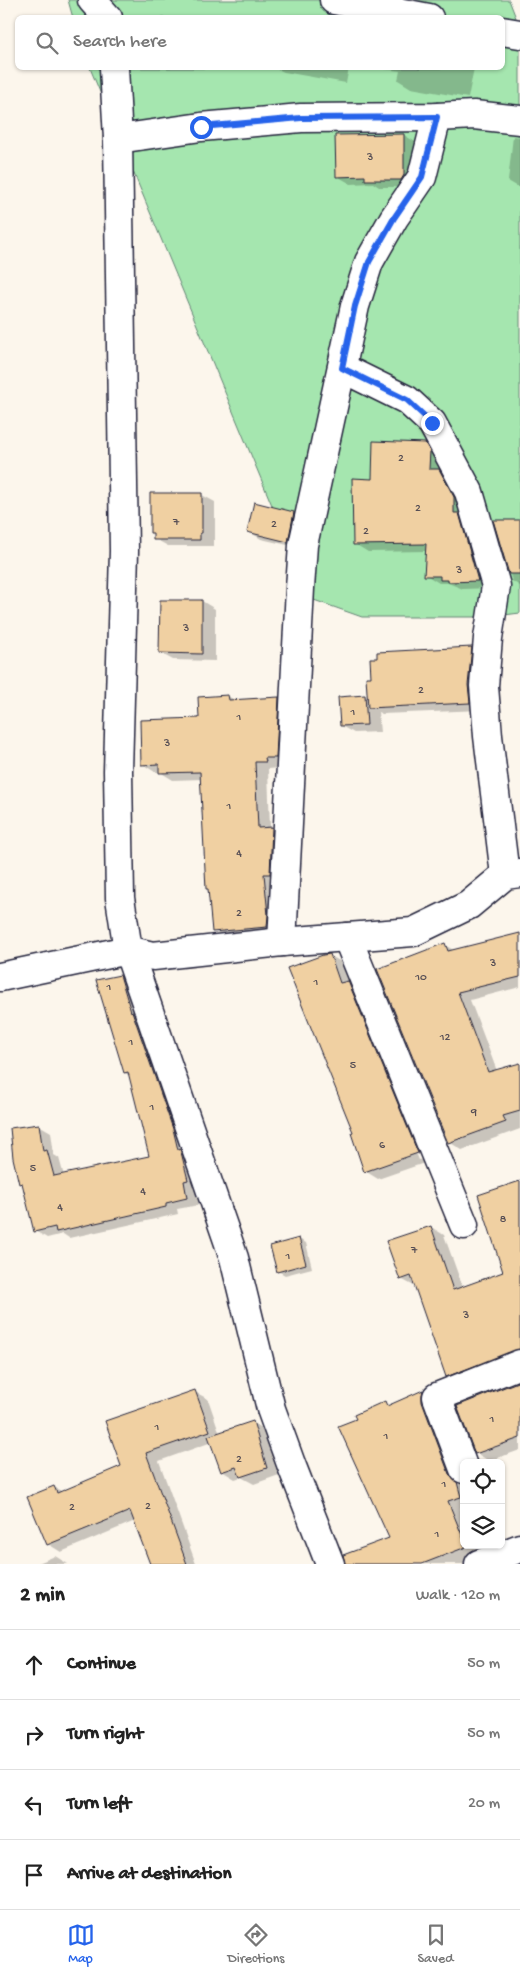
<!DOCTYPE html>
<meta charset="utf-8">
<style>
body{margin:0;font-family:"Gochi Hand",sans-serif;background:#f6f6f6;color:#222}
.controls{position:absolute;right:15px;bottom:15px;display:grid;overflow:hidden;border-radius:8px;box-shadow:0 1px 4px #0004}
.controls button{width:45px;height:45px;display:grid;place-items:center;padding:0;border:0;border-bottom:1px solid #e0e0e0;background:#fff;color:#222;font:25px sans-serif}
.stop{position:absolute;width:15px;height:15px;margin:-11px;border:4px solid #2563eb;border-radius:50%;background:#fff}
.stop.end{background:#2563eb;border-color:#fff;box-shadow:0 1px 5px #0008}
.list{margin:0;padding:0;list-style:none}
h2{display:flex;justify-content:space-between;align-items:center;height:65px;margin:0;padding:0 20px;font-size:21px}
h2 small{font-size:16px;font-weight:400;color:#767676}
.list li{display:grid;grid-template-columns:32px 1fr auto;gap:15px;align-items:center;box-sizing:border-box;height:70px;padding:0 20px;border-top:1px solid #e0e0e0}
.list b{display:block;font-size:19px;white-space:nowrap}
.list em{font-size:16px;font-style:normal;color:#767676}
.icon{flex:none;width:28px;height:28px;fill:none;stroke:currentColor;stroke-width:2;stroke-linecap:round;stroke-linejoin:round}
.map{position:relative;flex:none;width:520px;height:1564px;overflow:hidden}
.search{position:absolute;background:#fff;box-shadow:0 1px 4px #0004;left:15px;right:15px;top:15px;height:55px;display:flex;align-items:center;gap:12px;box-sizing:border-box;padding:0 18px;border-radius:8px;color:#767676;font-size:19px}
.sheet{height:345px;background:#fff}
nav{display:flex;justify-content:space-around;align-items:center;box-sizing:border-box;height:70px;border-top:1px solid #e0e0e0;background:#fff;font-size:14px;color:#767676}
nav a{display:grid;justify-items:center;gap:2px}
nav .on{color:#2563eb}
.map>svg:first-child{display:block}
.green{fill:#a5e6af;stroke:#648475}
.shadow{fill:#0003;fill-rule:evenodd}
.building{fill:#f0d0a2;stroke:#22223b}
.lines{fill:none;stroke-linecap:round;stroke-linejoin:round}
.street-casing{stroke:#22223b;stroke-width:31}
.secondary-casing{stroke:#22223b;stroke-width:31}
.street{stroke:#fff;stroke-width:28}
.secondary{stroke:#fff;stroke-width:28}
.route{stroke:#2563eb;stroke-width:6}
.labels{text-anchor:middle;stroke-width:4;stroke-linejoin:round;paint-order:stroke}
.number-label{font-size:12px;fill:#564e55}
</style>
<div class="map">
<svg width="520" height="1564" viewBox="0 0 520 1564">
<rect width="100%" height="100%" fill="#fcf6ec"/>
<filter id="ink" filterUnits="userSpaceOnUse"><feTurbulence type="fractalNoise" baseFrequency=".02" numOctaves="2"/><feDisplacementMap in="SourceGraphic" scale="10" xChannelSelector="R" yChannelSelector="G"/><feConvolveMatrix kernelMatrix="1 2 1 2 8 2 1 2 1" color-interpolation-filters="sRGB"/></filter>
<g filter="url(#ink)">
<path class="green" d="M 68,0 L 509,0 L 520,28 L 520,613 L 488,617 L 362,617 L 311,599 L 90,68 L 502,68 L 502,18 L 73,18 Z"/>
<g class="shadow">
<path d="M 275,68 L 349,68 L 346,83 L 284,72 Z"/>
<path d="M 376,68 L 474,68 L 468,98 L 411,88 L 398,80 L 400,71 Z"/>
<path d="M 404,135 L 417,143 L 414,187 L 379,187 L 373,183 L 351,184 L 337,176 Z"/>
<path d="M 513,136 L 520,137 L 520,188 L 508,181 Z"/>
<path d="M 425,445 L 438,452 L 442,460 L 442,472 L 452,478 L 491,588 L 463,589 L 448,583 L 439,583 L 426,575 L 427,551 L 368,552 L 355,544 L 373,480 Z"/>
<path d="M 202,495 L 215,502 L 215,540 L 213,540 L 213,546 L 168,546 L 155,539 L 155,534 L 151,532 Z"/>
<path d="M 294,513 L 307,520 L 301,548 L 261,539 L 248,531 Z"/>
<path d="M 495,521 L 520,522 L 520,586 L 512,581 Z"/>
<path d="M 202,601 L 215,609 L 215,661 L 173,660 L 160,653 Z"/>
<path d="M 471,649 L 484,656 L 482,710 L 382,714 L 378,712 L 380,732 L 354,733 L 341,726 L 365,696 L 369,699 Z"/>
<path d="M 228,696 L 236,701 L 279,698 L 291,706 L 278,768 L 268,769 L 270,828 L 285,836 L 280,934 L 227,939 L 214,931 L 202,779 L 173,780 L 160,772 L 155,772 L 142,764 Z"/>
<path d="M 520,934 L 520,987 L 470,1000 L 497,1071 L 520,1065 L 520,1129 L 462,1150 L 449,1142 L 445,945 L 455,951 Z"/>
<path d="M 329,955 L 343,963 L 350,983 L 361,990 L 430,1161 L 378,1179 L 365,1171 L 354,1133 ZM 350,989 L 352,989 L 422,1159 L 419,1160 Z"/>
<path d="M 120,976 L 132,983 L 195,1188 L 199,1205 L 177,1209 L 178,1214 L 69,1238 L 63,1234 L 47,1238 L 35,1231 L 24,1185 L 20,1183 L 39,1125 L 51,1132 L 54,1155 L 59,1158 L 64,1176 L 150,1157 L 130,1076 L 125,1073 Z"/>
<path d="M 520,1186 L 520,1358 L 461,1384 L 447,1376 L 416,1287 L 401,1279 L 431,1227 L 444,1235 L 463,1288 L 504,1272 Z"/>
<path d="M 299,1239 L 306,1243 L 312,1268 L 285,1275 L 278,1271 Z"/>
<path d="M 195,1392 L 208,1399 L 220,1434 L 253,1423 L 266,1430 L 279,1475 L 254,1484 L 241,1477 L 235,1479 L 222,1471 L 212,1442 L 159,1461 L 196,1564 L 152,1564 L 135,1521 L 61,1552 L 48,1544 L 54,1487 L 63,1492 L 123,1467 Z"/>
<path d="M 423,1392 L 436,1399 L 435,1411 L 464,1485 L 464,1507 L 460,1508 L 464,1517 L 464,1545 L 475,1545 L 481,1561 L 479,1564 L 376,1564 L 390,1538 L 357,1419 L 385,1403 L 391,1406 Z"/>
<path d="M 520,1406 L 520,1450 L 489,1461 L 476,1453 Z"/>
<path d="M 55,1556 L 68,1564 L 36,1564 Z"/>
</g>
<g class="building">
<path d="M 404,134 L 404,175 L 401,180 L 365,180 L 365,176 L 336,177 L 335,135 Z"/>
<path d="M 373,441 L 425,443 L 430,451 L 429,469 L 439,469 L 454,497 L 454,513 L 459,513 L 478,581 L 448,582 L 448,580 L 440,580 L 440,576 L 424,576 L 426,544 L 353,545 L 352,478 L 372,479 Z"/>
<path d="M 150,493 L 202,493 L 202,533 L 200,533 L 200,540 L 153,540 L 153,533 L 150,533 Z"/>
<path d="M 254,502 L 294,512 L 288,542 L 247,532 Z"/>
<path d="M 493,520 L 520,520 L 520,574 L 509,574 Z"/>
<path d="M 160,600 L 202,600 L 202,654 L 159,653 Z"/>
<path d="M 472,647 L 468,685 L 470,703 L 368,708 L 366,677 L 371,677 L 370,658 L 377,658 L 377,652 Z"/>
<path d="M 228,695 L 229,700 L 279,697 L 276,758 L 265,758 L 266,762 L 255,762 L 258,828 L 272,827 L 270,874 L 264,874 L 268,915 L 267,927 L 212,932 L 208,889 L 206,889 L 200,772 L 159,773 L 159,764 L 141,765 L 140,720 L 199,718 L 198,697 Z"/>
<path d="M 365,695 L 367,725 L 340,726 L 338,697 Z"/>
<path d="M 520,933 L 520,977 L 458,992 L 488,1072 L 520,1063 L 520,1111 L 503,1116 L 506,1122 L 448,1143 L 377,969 L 445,943 L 448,951 Z"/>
<path d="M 330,954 L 340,983 L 348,981 L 418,1153 L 364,1172 L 351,1133 L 353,1132 L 287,968 L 323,955 Z"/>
<path d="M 120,975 L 131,1012 L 132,1011 L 173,1129 L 178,1150 L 180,1149 L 182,1156 L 188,1180 L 184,1181 L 187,1198 L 166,1203 L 166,1207 L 56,1232 L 55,1227 L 34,1232 L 22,1183 L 19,1184 L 13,1158 L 10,1128 L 39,1124 L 43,1151 L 47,1150 L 54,1176 L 149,1156 L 128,1072 L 124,1073 L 96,980 Z"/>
<path d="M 520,1181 L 520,1349 L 446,1377 L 411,1276 L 400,1280 L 386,1241 L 431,1226 L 453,1290 L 503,1272 L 478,1195 Z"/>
<path d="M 299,1238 L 306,1264 L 277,1272 L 270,1246 Z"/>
<path d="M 520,1381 L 520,1438 L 475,1454 L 457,1406 Z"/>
<path d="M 195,1390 L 210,1431 L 146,1453 L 187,1564 L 150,1564 L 130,1511 L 47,1545 L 27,1497 L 54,1486 L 57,1493 L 121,1466 L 105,1421 Z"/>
<path d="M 423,1390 L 422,1395 L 422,1402 L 449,1474 L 457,1482 L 461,1497 L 448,1501 L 464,1540 L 464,1545 L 466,1547 L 422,1564 L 345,1564 L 343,1555 L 389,1538 L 338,1426 L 356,1419 L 354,1415 L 385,1401 L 387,1406 Z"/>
<path d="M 253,1421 L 267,1468 L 240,1477 L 236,1467 L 221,1472 L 208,1436 Z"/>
</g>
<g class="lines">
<defs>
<g id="street">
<path d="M 92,0 L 108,18"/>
<path d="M 334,0 L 429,18"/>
<path d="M 502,31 L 520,34"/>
<path d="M 114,68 L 118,139 L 201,127 L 301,118 L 437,117 L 474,115 L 520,120"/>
<path d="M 118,139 L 124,551 L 118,771 L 120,898 L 128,950 L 234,1258 L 271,1409 L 291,1464 L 330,1564"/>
<path d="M 342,368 L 407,400 L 432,423 L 469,492 L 496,586 L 488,638 L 484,686 L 488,736 L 505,875"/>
<path d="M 347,937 L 464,1225"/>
<path d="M 282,942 L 300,588 L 303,545 L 355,306 L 369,262 L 394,218 L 422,177 L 437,117"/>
<path d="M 0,977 L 128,950 L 153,956 L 282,942 L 413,932 L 469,905 L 505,875 L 520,873"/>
<path d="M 464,1469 L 437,1397 L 520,1364"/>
</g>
<path id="secondary" d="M 479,1564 L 520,1548"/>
</defs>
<use href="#street" class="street-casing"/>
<use href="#secondary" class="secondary-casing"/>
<use href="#street" class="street"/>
<use href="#secondary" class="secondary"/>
</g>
</g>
<g class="lines" filter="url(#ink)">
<path class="route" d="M 201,127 L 301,118 L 437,117 L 422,177 L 394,218 L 369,262 L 355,306 L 342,368 L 407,400 L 432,423"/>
</g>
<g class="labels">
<g class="number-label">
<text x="370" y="160">3</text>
<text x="401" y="461">2</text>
<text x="418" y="511">2</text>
<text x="176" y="525">7</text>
<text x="274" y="527">2</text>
<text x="366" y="534">2</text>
<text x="459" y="573">3</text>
<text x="186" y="631">3</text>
<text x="421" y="693">2</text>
<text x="353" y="715">1</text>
<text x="239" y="720">1</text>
<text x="167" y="746">3</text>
<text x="229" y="809">1</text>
<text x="239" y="856">4</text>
<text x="239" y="916">2</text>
<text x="493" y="966">3</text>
<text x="421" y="980">10</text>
<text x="316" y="985">1</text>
<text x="109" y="990">1</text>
<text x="445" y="1040">12</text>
<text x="131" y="1045">1</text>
<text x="353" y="1068">5</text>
<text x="152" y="1110">1</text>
<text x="474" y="1115">9</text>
<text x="382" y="1148">6</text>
<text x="33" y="1171">5</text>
<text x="143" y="1194">4</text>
<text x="60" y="1210">4</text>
<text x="503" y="1222">8</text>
<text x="414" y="1253">7</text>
<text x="288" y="1259">1</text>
<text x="466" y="1318">3</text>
<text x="492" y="1422">1</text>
<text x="157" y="1430">1</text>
<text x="386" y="1439">1</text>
<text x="239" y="1462">2</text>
<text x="444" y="1487">1</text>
<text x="148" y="1509">2</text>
<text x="72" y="1510">2</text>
<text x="437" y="1537">1</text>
</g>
</g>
</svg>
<div class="controls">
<button><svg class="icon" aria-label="locate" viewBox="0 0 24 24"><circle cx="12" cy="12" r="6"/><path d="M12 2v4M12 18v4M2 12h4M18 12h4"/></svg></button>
<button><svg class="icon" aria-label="layers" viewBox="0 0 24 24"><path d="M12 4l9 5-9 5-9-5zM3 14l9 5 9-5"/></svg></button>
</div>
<div class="stop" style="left:201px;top:127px"></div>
<div class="stop end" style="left:432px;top:423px"></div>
<div class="search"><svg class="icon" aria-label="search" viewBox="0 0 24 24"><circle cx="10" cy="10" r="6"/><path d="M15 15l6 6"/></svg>Search here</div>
</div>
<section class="sheet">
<h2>2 min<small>Walk · 120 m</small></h2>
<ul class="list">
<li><svg class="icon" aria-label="ahead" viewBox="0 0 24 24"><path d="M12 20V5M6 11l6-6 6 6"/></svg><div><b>Continue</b></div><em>50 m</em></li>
<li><svg class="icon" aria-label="right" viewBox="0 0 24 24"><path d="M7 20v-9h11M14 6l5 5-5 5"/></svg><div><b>Turn right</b></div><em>50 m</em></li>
<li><svg class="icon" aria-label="left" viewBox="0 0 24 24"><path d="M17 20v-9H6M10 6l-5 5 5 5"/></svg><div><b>Turn left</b></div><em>20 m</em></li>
<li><svg class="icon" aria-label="arrive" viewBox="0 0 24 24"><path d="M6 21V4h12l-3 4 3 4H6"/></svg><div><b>Arrive at destination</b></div></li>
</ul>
</section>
<nav>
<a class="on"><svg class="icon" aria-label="map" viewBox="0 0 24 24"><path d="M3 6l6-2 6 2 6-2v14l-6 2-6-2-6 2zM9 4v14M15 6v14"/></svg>Map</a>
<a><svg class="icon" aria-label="directions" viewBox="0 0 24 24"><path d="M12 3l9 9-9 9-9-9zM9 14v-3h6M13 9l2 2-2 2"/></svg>Directions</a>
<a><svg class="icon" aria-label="saved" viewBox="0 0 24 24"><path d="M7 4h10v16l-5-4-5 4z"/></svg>Saved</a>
</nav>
